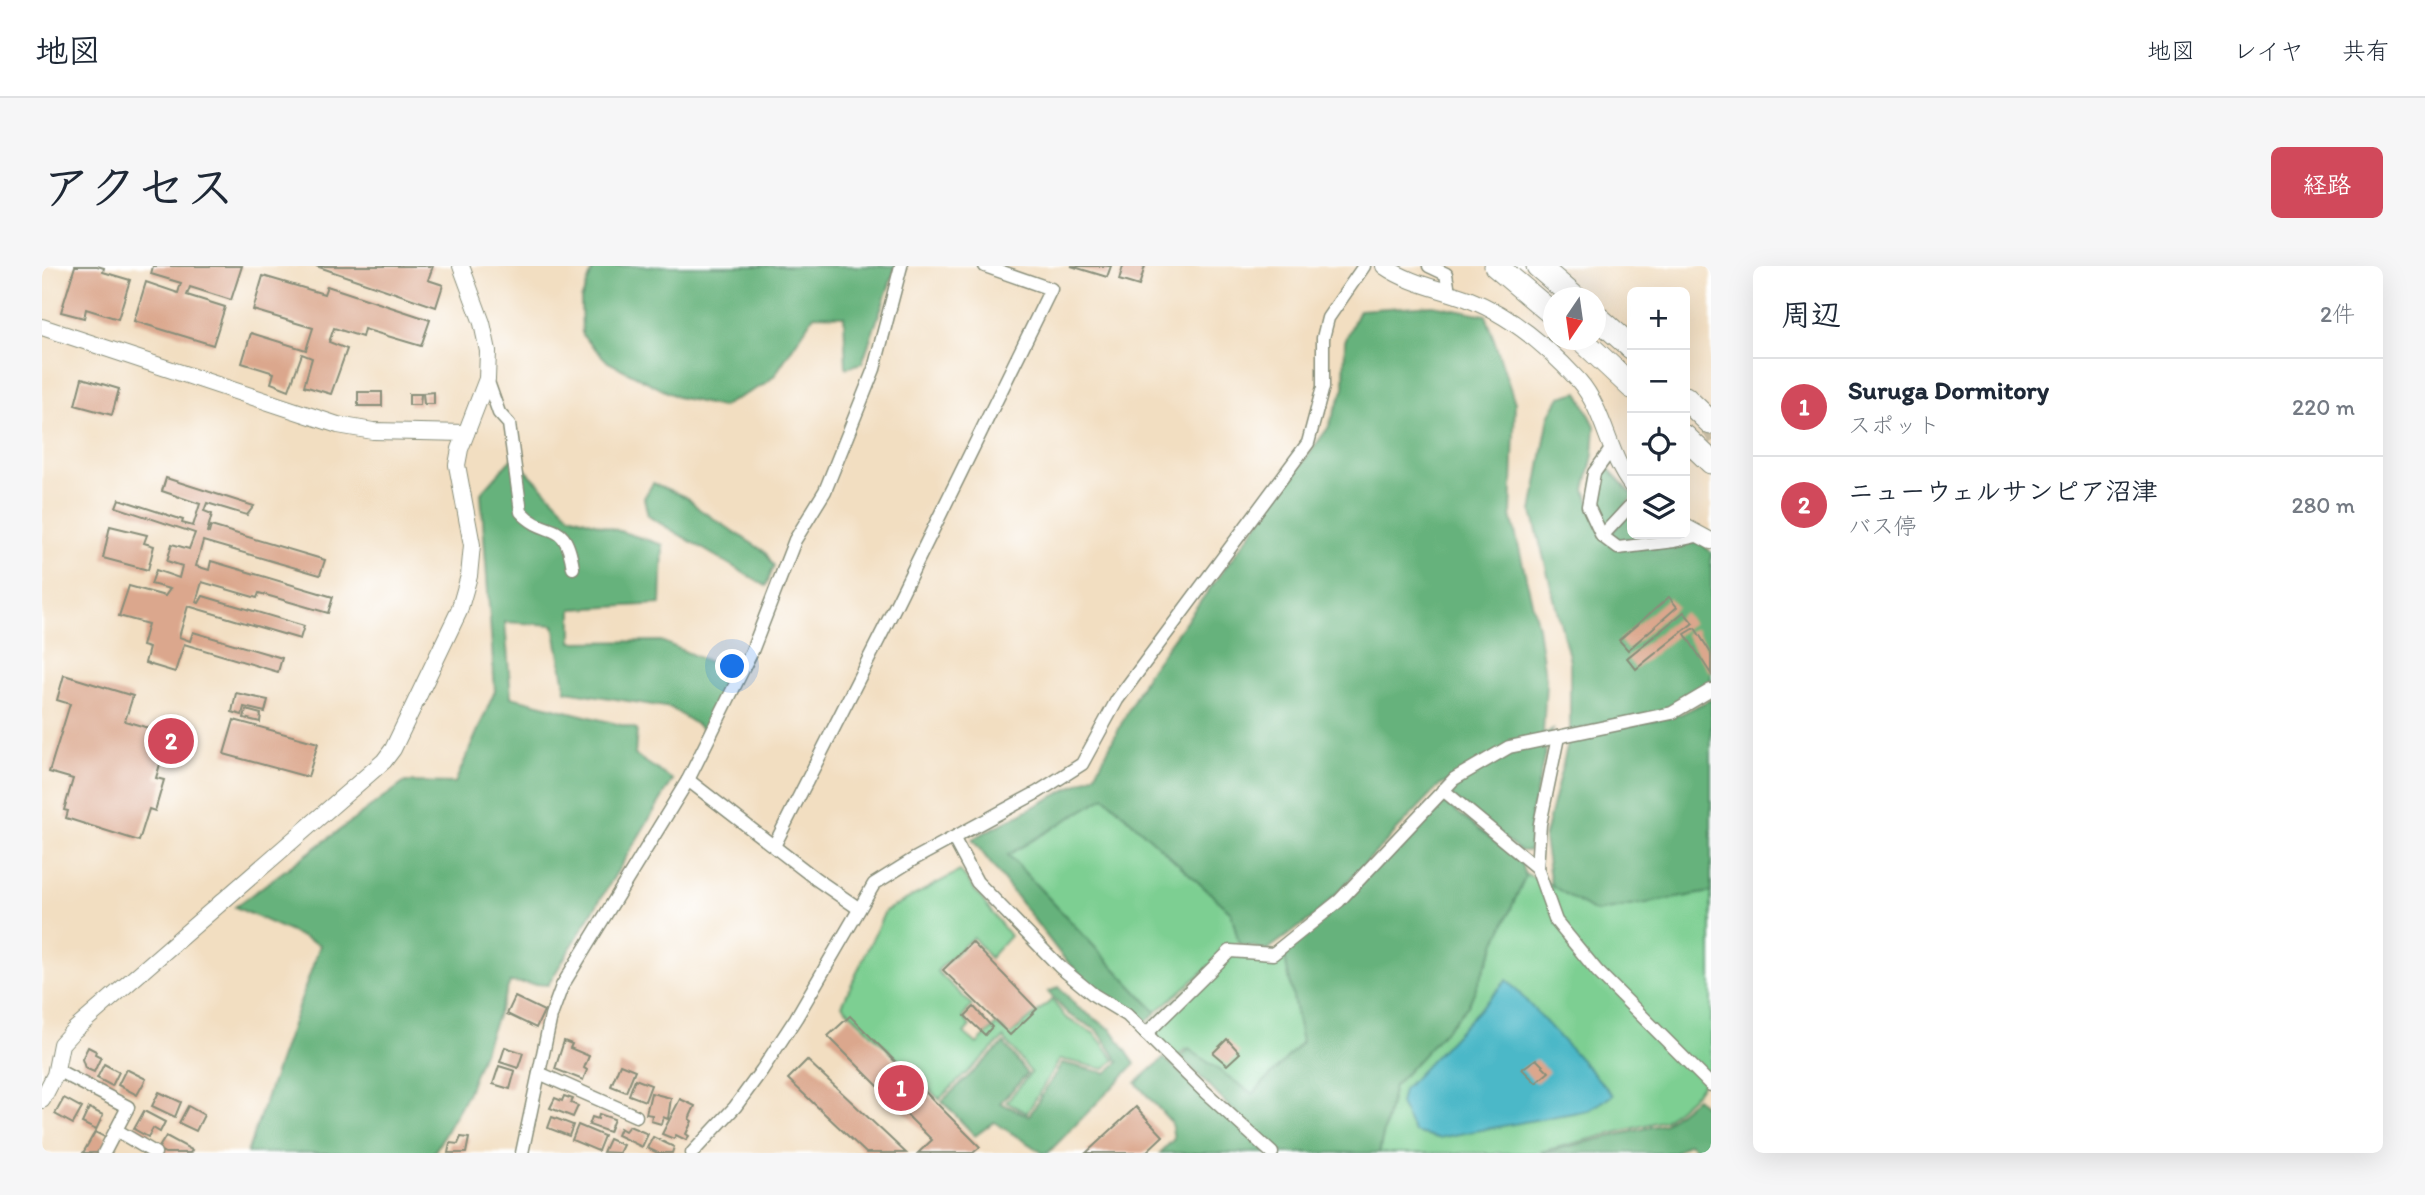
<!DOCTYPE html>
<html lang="ja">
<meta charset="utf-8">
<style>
body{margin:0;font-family:Itim,"Klee One",sans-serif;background:#f6f6f7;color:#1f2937}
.controls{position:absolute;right:21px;top:21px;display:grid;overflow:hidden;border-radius:10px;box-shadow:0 7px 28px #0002}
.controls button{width:63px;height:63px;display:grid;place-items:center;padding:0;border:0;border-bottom:2px solid #e0e1e3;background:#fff;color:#1f2937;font:35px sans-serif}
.compass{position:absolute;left:1501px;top:21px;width:63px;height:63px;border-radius:50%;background:#fff;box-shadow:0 7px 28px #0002;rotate:193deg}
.you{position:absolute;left:691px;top:401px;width:24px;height:24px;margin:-18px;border:5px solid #fff;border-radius:50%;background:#1a73e8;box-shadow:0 0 0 10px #1a73e833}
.badge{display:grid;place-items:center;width:46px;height:46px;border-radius:50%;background:#d1495b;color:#fff;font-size:23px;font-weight:700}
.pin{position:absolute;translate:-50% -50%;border:4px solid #fff;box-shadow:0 2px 7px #0006}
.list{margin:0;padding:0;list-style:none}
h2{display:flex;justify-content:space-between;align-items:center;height:91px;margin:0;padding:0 28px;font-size:30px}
h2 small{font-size:23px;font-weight:400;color:#747a83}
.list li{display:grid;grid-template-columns:46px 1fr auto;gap:21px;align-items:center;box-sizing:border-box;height:98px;padding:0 28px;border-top:2px solid #e0e1e3}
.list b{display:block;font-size:26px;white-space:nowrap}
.list p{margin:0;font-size:23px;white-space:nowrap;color:#747a83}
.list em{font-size:23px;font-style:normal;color:#747a83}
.icon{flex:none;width:38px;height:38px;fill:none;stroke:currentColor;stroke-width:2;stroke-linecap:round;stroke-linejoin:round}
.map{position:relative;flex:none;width:1669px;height:887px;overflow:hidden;border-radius:10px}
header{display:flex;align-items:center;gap:42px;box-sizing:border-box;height:98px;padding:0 35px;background:#fff;border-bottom:2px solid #e0e1e3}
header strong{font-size:33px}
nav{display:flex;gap:38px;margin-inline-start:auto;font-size:24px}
.intro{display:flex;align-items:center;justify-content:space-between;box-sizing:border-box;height:168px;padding:0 42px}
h1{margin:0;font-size:49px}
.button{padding:18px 32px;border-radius:10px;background:#d1495b;color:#fff;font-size:24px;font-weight:700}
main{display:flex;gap:42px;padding:0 42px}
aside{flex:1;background:#fff;border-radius:10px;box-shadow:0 7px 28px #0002}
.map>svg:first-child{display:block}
.green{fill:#7dcf92;stroke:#4e8663;stroke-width:2}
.forest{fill:#66b27c;stroke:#427858;stroke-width:2}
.water{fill:#4cb8c8;stroke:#367a7e;stroke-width:2}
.building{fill:#dba78d}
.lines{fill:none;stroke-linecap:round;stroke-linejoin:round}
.minor-tunnel{stroke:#c8bea5;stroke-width:12;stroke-dasharray:12 6;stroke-linecap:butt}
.minor-casing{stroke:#888e7a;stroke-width:15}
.tertiary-casing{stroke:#888e7a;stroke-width:18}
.motorway-casing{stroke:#888e7a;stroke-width:25}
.minor{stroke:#fff;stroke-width:12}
.tertiary{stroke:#fff;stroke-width:16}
.motorway{stroke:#fff;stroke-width:23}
</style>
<header>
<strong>地図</strong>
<nav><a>地図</a><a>レイヤ</a><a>共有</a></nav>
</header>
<div class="intro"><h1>アクセス</h1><a class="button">経路</a></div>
<main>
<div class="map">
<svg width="1669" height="887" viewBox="0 0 1669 887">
<rect width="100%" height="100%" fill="#fff"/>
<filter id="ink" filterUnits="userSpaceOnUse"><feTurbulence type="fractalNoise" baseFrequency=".0143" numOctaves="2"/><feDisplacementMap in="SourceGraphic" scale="14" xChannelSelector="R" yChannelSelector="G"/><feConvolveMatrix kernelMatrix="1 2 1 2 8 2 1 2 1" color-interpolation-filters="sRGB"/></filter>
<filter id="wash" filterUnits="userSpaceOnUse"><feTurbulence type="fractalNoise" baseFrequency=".00686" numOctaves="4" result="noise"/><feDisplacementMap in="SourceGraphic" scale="28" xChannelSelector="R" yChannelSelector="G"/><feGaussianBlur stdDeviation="1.57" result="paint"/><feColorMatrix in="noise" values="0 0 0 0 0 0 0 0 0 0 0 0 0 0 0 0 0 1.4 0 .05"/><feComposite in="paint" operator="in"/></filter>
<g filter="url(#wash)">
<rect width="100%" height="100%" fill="#f2dec1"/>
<g class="green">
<path d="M 1063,531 L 1189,646 L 1197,675 L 1114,746 L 966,589 Z"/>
<path d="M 918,605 L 968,670 L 948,692 L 931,671 L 895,705 L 930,739 L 921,751 L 928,760 L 922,767 L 935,778 L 954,759 L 969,768 L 1010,734 L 1024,752 L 1053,768 L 1073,794 L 1062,803 L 1018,793 L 985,847 L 964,836 L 989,807 L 962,772 L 897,833 L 800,739 L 843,645 Z"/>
<path d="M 1482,607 L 1509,619 L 1553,646 L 1669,626 L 1669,805 L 1654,827 L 1623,854 L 1493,887 L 1337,887 L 1352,820 L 1424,736 Z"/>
<path d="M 1188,685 L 1242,687 L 1260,776 L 1210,829 L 1143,783 L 1134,793 L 1104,761 Z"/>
</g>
<g class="forest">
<path d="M 552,0 L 854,0 L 820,97 L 804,102 L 802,50 L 772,49 L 732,110 L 723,118 L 679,141 L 635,131 L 566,96 L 540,69 L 539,34 Z"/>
<path d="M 1391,39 L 1444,49 L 1473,137 L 1469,249 L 1496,361 L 1504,416 L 1501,468 L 1511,464 L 1506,474 L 1489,550 L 1487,585 L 1478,585 L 1407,528 L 1411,517 L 1490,474 L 1397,520 L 1274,649 L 1225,684 L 1197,678 L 1189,646 L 1063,531 L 966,589 L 1114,746 L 1105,755 L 1053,723 L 1020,690 L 930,573 L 1053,509 L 1105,408 L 1286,162 L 1302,122 L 1303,75 L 1317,44 Z"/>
<path d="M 1536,126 L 1553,160 L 1551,189 L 1543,224 L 1559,268 L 1576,280 L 1566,272 L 1590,242 L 1590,268 L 1632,268 L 1636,270 L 1627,278 L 1659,276 L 1669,287 L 1669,421 L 1634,444 L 1528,465 L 1528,395 L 1490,246 L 1507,150 L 1518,131 Z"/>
<path d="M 471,191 L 528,249 L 621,279 L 619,338 L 530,343 L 530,376 L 619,375 L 695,408 L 667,467 L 629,442 L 524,425 L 512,359 L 463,356 L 469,431 L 595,463 L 593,489 L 631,514 L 506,719 L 468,716 L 425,828 L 392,887 L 205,887 L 278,679 L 193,641 L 363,516 L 413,517 L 453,425 L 439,227 Z"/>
<path d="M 1563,199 L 1590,228 L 1590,231 L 1563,265 L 1554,252 L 1552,212 Z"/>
<path d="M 611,217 L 646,232 L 657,243 L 723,286 L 732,300 L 724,320 L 606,250 L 602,232 Z"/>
<path d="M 1669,433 L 1669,626 L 1553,646 L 1509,619 L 1502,573 L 1527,473 L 1639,448 Z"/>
<path d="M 1396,536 L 1405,538 L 1479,596 L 1483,611 L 1426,740 L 1352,820 L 1337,887 L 1232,887 L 1139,791 L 1147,783 L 1211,828 L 1260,776 L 1242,687 Z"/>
<path d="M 1017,721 L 1035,741 L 1070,764 L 1093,798 L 1006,887 L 1001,887 L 952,856 L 933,870 L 900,835 L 962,777 L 985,808 L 958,837 L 987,850 L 1020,797 L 1064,807 L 1077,796 L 1056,765 L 1026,748 L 1006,726 Z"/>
<path d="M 1122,792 L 1226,887 L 1118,887 L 1132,873 L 1129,856 L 1094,817 Z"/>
<path d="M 1654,832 L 1669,846 L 1669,887 L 1659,887 L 1647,877 L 1632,887 L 1499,887 L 1622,858 Z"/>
</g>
<path class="water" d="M 1465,714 L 1571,829 L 1547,844 L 1396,872 L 1372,866 L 1358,838 L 1361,824 Z"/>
<g id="blocks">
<g class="building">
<path d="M 33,0 L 55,0 L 62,2 L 61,6 L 88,14 L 76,53 L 44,43 L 42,52 L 19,46 Z"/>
<path d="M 111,0 L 200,0 L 189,34 L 148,21 L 145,29 L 183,41 L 171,79 L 92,55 L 104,16 L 136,27 L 139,17 L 109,8 Z"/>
<path d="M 274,0 L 391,0 L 386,14 L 401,19 L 394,41 Z"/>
<path d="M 1029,0 L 1069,0 L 1065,11 Z"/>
<path d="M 1081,0 L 1103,0 L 1097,20 L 1077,14 Z"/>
<path d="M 221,10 L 282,28 L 285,20 L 388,54 L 379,80 L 322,63 L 320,71 L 292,62 L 287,76 L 305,83 L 289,128 L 262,120 L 270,92 L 260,88 L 247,124 L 229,117 L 232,107 L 200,97 L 209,67 L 264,84 L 271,62 L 211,44 Z"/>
<path d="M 40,112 L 77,123 L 70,149 L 33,139 Z"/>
<rect x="316" y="126" width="24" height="14"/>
<path d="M 392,126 L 392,138 L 382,138 L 381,127 Z"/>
<path d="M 367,128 L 379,128 L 378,139 L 367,139 Z"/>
<path d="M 124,212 L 212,240 L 205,249 L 165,237 L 162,245 L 170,248 L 165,266 L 167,267 L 169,260 L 283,294 L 278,309 L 161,275 L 154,300 L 167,304 L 169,295 L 291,331 L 286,347 L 217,327 L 215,332 L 160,316 L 154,336 L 157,337 L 161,330 L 262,360 L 258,373 L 146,340 L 137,371 L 148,375 L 151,366 L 240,392 L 236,406 L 142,378 L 133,406 L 103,397 L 107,382 L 100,380 L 106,358 L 77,350 L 87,320 L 123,330 L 128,323 L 109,318 L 114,304 L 137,312 L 140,300 L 125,295 L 130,278 L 147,283 L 153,267 L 74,241 L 77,233 L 141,254 L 140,257 L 151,260 L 158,238 L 120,225 Z"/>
<path d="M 68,260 L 105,269 L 102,277 L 112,280 L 106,304 L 61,292 Z"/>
<path d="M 1627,331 L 1635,341 L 1586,384 L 1577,374 Z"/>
<path d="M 1642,346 L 1651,357 L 1594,403 L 1585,392 Z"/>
<path d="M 1653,362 L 1669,387 L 1669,408 L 1643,368 Z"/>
<path d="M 22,409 L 91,430 L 83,455 L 120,466 L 116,479 L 123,481 L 114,512 L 122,514 L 113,545 L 107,543 L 97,575 L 24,552 L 26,545 L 22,544 L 31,513 L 7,506 L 28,438 L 15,434 Z"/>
<path d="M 194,427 L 226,434 L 223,446 L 202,441 L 200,449 L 190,446 Z"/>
<path d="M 204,444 L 219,448 L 218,456 L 202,452 Z"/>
<path d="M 192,454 L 276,477 L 266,511 L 182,488 Z"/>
<path d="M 930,676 L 995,743 L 968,769 L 901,704 Z"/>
<path d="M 473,731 L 502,745 L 494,762 L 465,748 Z"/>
<path d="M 932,741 L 950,761 L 943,769 L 923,750 Z"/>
<path d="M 808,750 L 938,881 L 931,887 L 876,887 L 890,874 L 786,770 Z"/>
<path d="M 1185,773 L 1198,787 L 1185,799 L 1171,787 Z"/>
<path d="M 522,775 L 530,778 L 528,782 L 547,790 L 542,802 L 545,804 L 541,814 L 513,803 Z"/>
<path d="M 46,781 L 54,785 L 53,788 L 59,791 L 52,806 L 43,802 L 40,793 Z"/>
<path d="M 463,781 L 481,787 L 476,802 L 458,796 Z"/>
<path d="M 1494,793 L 1507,806 L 1494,817 L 1480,803 Z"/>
<path d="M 765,794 L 864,887 L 824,887 L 746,813 Z"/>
<path d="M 62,798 L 77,806 L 70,820 L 55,812 Z"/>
<path d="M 578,798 L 593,804 L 584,826 L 569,820 Z"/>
<path d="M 457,800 L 473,805 L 468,823 L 451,818 Z"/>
<path d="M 84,803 L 104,813 L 95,829 L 76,819 Z"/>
<path d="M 593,813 L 609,819 L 603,835 L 587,829 Z"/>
<path d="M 117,826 L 139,836 L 133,851 L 110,840 Z"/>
<path d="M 609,827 L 629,832 L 626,853 L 621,851 L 619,858 L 609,855 L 610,849 L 604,848 Z"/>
<path d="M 522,830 L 531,833 L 529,837 L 536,840 L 531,851 L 508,842 L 513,832 L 520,835 Z"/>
<path d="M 22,832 L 40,842 L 31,858 L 13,848 Z"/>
<path d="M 638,833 L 653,840 L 647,853 L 650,855 L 644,868 L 647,870 L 644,874 L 634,869 L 632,873 L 620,868 Z"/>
<path d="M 146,840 L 162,849 L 154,865 L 137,857 Z"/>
<path d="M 1094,841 L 1121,870 L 1103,887 L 1044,887 Z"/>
<path d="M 47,842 L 61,849 L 54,864 L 40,857 Z"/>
<path d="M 102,845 L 123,856 L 118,866 L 111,862 L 106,871 L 92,863 Z"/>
<path d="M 557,848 L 572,853 L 567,866 L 547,859 L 550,851 L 556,853 Z"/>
<path d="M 510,851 L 531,859 L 527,870 L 506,862 Z"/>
<path d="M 536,859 L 562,870 L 556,885 L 530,874 Z"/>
<path d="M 587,860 L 606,868 L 600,881 L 575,869 L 578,862 L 583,865 Z"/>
<path d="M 53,866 L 65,872 L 58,887 L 41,887 Z"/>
<path d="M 124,870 L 150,884 L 148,887 L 123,887 L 116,883 Z"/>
<path d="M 419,871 L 427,872 L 424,887 L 406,887 L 408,877 L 416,878 Z"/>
<path d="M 611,871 L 632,881 L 630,887 L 616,887 L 605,882 Z"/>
<path d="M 567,873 L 581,879 L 577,887 L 561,886 Z"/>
</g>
</g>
</g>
<g filter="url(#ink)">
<use href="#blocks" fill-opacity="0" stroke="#888e7a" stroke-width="2"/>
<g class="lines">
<path class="minor-tunnel" d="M 1649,182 L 1669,169"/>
<defs>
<g id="minor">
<path d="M 1387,0 L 1404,8 L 1407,26"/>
<path d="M 445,113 L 457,147 L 467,158 L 479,246 C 506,275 523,249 531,302"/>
<path d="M 1570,182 L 1552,207 L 1546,240 L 1560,270 L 1576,282 L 1632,275 L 1659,269"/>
<path d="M 1560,270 L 1587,241"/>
<path d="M 1516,471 L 1498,558 L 1495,602 L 1514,655 L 1555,705 L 1669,819"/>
<path d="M 646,514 L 774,613 L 816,642"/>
<path d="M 1401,524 L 1495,602"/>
<path d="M 912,573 L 935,616 L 1018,701 L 1052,729 L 1085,749 L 1163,826 L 1230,887"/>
<path d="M 732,580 L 850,347 L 1009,23 L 943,0"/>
<path d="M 1104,768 L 1188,685 L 1231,688 L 1297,635 L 1412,513 L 1467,481 L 1630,447 L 1669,424"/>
<path d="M 13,803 L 86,841 L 62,887"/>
<path d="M 497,807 L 594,850"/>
<path d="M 74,864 L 113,887"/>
<path d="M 480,887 L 509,750 L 520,720 L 646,514 L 710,385 L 753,274 L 783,225 L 832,103 L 859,0"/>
<path d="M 650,887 L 693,841 L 720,804 L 754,752 L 832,618 L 872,593 L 996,526 L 1040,498 L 1075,434 L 1266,177 L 1281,121 L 1281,72 L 1286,52 L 1322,0"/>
</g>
<g id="tertiary">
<path d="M 1342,0 C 1368,18 1397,22 1426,33 C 1468,49 1507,82 1537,115 C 1563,145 1566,189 1590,220"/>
<path d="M 0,61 L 296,159 L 331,165 L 424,167"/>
<path d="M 1643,261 L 1669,275"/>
<path d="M 0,834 L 13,809 L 19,778 L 30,766 L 342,495 L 351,483 L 417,345 L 427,310 L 430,279 L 415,199 L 418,183 L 445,113 L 446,85 L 440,57 L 419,0"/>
</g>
<g id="motorway">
<path d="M 1454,0 L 1512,49"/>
<path d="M 1496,0 L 1533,32"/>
<path d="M 1554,50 L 1590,82"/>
<path d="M 1540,74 L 1590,121"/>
<path d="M 1643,132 L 1669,157"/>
<path d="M 1643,171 L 1669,196"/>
</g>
</defs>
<use href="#minor" class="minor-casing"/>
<use href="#tertiary" class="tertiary-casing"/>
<use href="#motorway" class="motorway-casing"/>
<use href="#minor" class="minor"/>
<use href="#tertiary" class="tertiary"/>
<use href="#motorway" class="motorway"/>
</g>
</g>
</svg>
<div class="controls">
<button>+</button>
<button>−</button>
<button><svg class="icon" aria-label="locate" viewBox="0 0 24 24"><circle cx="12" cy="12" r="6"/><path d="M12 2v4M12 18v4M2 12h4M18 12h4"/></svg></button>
<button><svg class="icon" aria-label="layers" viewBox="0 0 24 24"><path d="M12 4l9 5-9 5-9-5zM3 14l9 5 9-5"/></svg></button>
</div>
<svg class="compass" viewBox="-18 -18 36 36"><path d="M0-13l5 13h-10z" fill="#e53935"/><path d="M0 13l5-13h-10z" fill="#747a83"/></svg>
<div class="you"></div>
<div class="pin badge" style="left:859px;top:822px">1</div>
<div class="pin badge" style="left:129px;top:475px">2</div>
</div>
<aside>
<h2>周辺<small>2件</small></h2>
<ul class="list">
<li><span class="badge">1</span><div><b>Suruga Dormitory</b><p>スポット</p></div><em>220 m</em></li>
<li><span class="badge">2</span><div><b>ニューウェルサンピア沼津</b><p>バス停</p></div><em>280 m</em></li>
</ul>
</aside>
</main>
